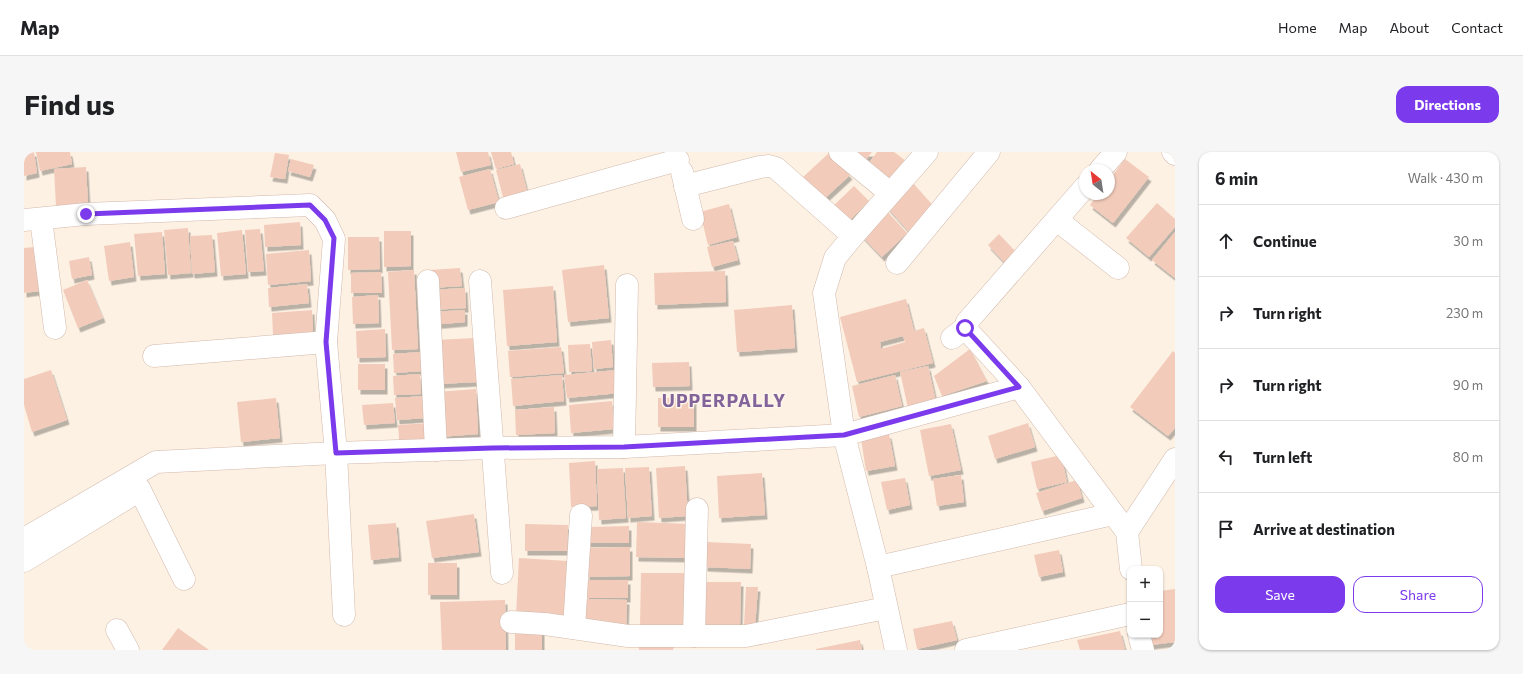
<!DOCTYPE html>
<meta charset="utf-8">
<style>
body{margin:0;font-family:Commissioner,sans-serif;background:#f6f6f6;color:#202124}
.controls{position:absolute;right:12px;bottom:12px;display:grid;overflow:hidden;border-radius:8px;box-shadow:0 1px 3px #0004}
.controls button{width:36px;height:36px;display:grid;place-items:center;padding:0;border:0;border-bottom:1px solid #e0e0e0;background:#fff;color:#202124;font:20px sans-serif}
.compass{position:absolute;left:1055px;top:12px;width:36px;height:36px;border-radius:50%;background:#fff;box-shadow:0 1px 3px #0004;rotate:330deg}
.stop{position:absolute;width:12px;height:12px;margin:-9px;border:3px solid #7c3aed;border-radius:50%;background:#fff}
.stop.end{background:#7c3aed;border-color:#fff;box-shadow:0 1px 4px #0008}
.list{margin:0;padding:0;list-style:none}
h2{display:flex;justify-content:space-between;align-items:center;height:52px;margin:0;padding:0 16px;font-size:17px}
h2 small{font-size:13px;font-weight:400;color:#757577}
.list li{display:grid;grid-template-columns:26px 1fr auto;gap:12px;align-items:center;box-sizing:border-box;height:72px;padding:0 16px;border-top:1px solid #e0e0e0}
.list b{display:block;font-size:15px;white-space:nowrap}
.list em{font-size:13px;font-style:normal;color:#757577}
.actions{display:flex;gap:8px;padding:12px 16px}
.actions a{flex:1;padding:9px 0;border:1px solid #7c3aed;border-radius:12px;text-align:center;font-size:14px;color:#7c3aed}
.actions .main{background:#7c3aed;color:#fff}
.icon{flex:none;width:22px;height:22px;fill:none;stroke:currentColor;stroke-width:2;stroke-linecap:round;stroke-linejoin:round}
.map{position:relative;flex:none;width:1151px;height:498px;overflow:hidden;border-radius:12px}
header{display:flex;align-items:center;gap:24px;box-sizing:border-box;height:56px;padding:0 20px;background:#fff;border-bottom:1px solid #e0e0e0}
header strong{font-size:19px}
nav{display:flex;gap:22px;margin-inline-start:auto;font-size:14px}
.intro{display:flex;align-items:center;justify-content:space-between;box-sizing:border-box;height:96px;padding:0 24px}
h1{margin:0;font-size:28px}
.button{padding:10px 18px;border-radius:12px;background:#7c3aed;color:#fff;font-size:14px;font-weight:700}
main{display:flex;gap:24px;padding:0 24px}
aside{flex:1;background:#fff;border-radius:12px;box-shadow:0 1px 3px #0004}
.map>svg:first-child{display:block}
.building{fill:#f3cbba;fill-rule:evenodd;filter:url(#shadow)}
.lines{fill:none;stroke-linecap:round;stroke-linejoin:round}
.minor-casing{stroke:#d1b9ac;stroke-width:23}
.minor{stroke:#fff;stroke-width:22}
.route{stroke:#7c3aed;stroke-width:5}
.labels{text-anchor:middle;stroke-width:3;stroke-linejoin:round;paint-order:stroke}
.district-label{font-size:18px;font-weight:bold;letter-spacing:1px;fill:#82639a;stroke:#fff5ea}
</style>
<header>
<strong>Map</strong>
<nav><a>Home</a><a>Map</a><a>About</a><a>Contact</a></nav>
</header>
<div class="intro"><h1>Find us</h1><a class="button">Directions</a></div>
<main>
<div class="map">
<svg width="1151" height="498" viewBox="0 0 1151 498">
<defs>
<filter id="shadow"><feDropShadow dx="2.5" dy="4.5" stdDeviation="0" flood-color="#0004"/></filter>
</defs>
<rect width="100%" height="100%" fill="#fdf1e3"/>
<g class="building">
<path d="M 0,0 L 10,0 L 13,21 L 0,24 Z"/>
<path d="M 12,0 L 46,0 L 48,12 L 16,19 Z"/>
<path d="M 432,0 L 464,0 L 467,13 L 437,20 Z"/>
<path d="M 467,0 L 487,0 L 490,12 L 472,17 Z"/>
<path d="M 818,0 L 848,0 L 837,14 Z"/>
<path d="M 853,0 L 870,0 L 882,9 L 863,35 L 840,18 Z"/>
<path d="M 251,1 L 265,3 L 261,27 L 246,25 Z"/>
<path d="M 805,1 L 826,23 L 799,48 L 778,26 Z"/>
<path d="M 267,7 L 290,13 L 286,25 L 264,19 Z"/>
<path d="M 1101,7 L 1125,25 L 1089,71 L 1066,53 L 1074,42 L 1085,42 L 1085,28 Z"/>
<path d="M 496,12 L 505,47 L 481,53 L 472,18 Z"/>
<path d="M 62,15 L 64,52 L 32,54 L 30,17 Z"/>
<path d="M 466,17 L 475,50 L 444,58 L 435,25 Z"/>
<path d="M 889,31 L 913,58 L 887,82 L 863,55 Z"/>
<path d="M 830,34 L 845,49 L 821,73 L 805,58 Z"/>
<path d="M 1133,51 L 1151,67 L 1151,75 L 1125,105 L 1102,86 Z"/>
<path d="M 705,52 L 713,85 L 684,93 L 676,60 Z"/>
<path d="M 862,58 L 883,81 L 858,105 L 837,83 Z"/>
<path d="M 276,70 L 277,93 L 241,95 L 240,73 Z"/>
<path d="M 164,76 L 167,121 L 144,123 L 140,78 Z"/>
<path d="M 236,77 L 240,119 L 224,120 L 221,78 Z"/>
<path d="M 218,78 L 222,122 L 197,124 L 193,81 Z"/>
<path d="M 360,79 L 387,79 L 387,114 L 360,115 Z"/>
<path d="M 138,80 L 141,122 L 114,124 L 110,82 Z"/>
<path d="M 1151,80 L 1151,126 L 1128,108 Z"/>
<path d="M 975,82 L 995,103 L 984,114 L 964,93 Z"/>
<path d="M 188,83 L 191,120 L 168,122 L 166,84 Z"/>
<path d="M 324,85 L 355,85 L 356,117 L 324,118 Z"/>
<path d="M 709,89 L 714,108 L 688,115 L 683,95 Z"/>
<path d="M 106,90 L 110,125 L 85,129 L 80,94 Z"/>
<path d="M 10,95 L 15,139 L 0,141 L 0,96 Z"/>
<path d="M 285,98 L 287,129 L 244,133 L 242,102 Z"/>
<path d="M 65,105 L 68,123 L 48,127 L 45,109 Z"/>
<path d="M 580,113 L 585,166 L 544,170 L 538,118 Z"/>
<path d="M 436,116 L 438,134 L 406,136 L 405,118 Z"/>
<path d="M 390,118 L 394,197 L 368,198 L 364,120 Z"/>
<path d="M 701,119 L 702,150 L 631,153 L 630,121 Z"/>
<path d="M 357,120 L 358,141 L 327,141 L 327,121 Z"/>
<path d="M 63,128 L 79,166 L 54,176 L 39,138 Z"/>
<path d="M 283,132 L 285,151 L 245,155 L 244,136 Z"/>
<path d="M 529,134 L 533,190 L 483,194 L 479,138 Z"/>
<path d="M 441,136 L 442,156 L 406,158 L 405,138 Z"/>
<path d="M 354,143 L 355,171 L 329,172 L 328,145 Z"/>
<path d="M 882,147 L 890,179 L 900,176 L 909,211 L 833,230 L 816,165 ZM 879,184 L 881,190 L 857,197 L 856,190 Z"/>
<path d="M 768,153 L 771,196 L 713,200 L 710,158 Z"/>
<path d="M 288,158 L 289,180 L 249,183 L 248,161 Z"/>
<path d="M 441,158 L 441,170 L 407,173 L 406,160 Z"/>
<path d="M 361,177 L 362,205 L 333,206 L 332,179 Z"/>
<path d="M 450,186 L 453,230 L 414,232 L 412,188 Z"/>
<path d="M 587,188 L 589,215 L 570,217 L 568,190 Z"/>
<path d="M 566,192 L 568,219 L 545,220 L 544,193 Z"/>
<path d="M 537,195 L 540,221 L 486,225 L 484,199 Z"/>
<path d="M 946,197 L 963,229 L 918,244 L 910,224 Z"/>
<path d="M 1149,199 L 1151,201 L 1151,276 L 1144,284 L 1106,255 Z"/>
<path d="M 397,200 L 398,219 L 370,221 L 369,202 Z"/>
<path d="M 665,210 L 666,234 L 629,235 L 628,211 Z"/>
<rect x="334" y="212" width="27" height="26"/>
<path d="M 904,214 L 912,250 L 884,256 L 876,220 Z"/>
<path d="M 27,218 L 43,268 L 8,280 L 0,253 L 0,227 Z"/>
<path d="M 593,218 L 595,241 L 543,246 L 540,223 Z"/>
<path d="M 396,222 L 397,242 L 370,243 L 369,224 Z"/>
<path d="M 538,223 L 540,249 L 489,254 L 487,227 Z"/>
<path d="M 871,223 L 878,254 L 835,265 L 828,234 Z"/>
<path d="M 452,237 L 454,282 L 415,285 L 412,240 Z"/>
<path d="M 401,244 L 402,266 L 373,268 L 371,246 Z"/>
<path d="M 252,246 L 256,286 L 217,290 L 213,250 Z"/>
<rect x="634" y="246" width="36" height="29"/>
<path d="M 588,249 L 590,277 L 547,281 L 545,253 Z"/>
<path d="M 369,251 L 371,271 L 340,273 L 338,253 Z"/>
<path d="M 530,255 L 531,281 L 492,283 L 491,258 Z"/>
<path d="M 407,271 L 409,295 L 376,298 L 374,273 Z"/>
<path d="M 1004,271 L 1011,295 L 971,307 L 964,284 Z"/>
<path d="M 927,272 L 937,318 L 905,324 L 896,278 Z"/>
<path d="M 865,282 L 871,314 L 842,319 L 837,287 Z"/>
<path d="M 1037,303 L 1043,330 L 1013,337 L 1007,310 Z"/>
<path d="M 571,309 L 573,354 L 547,355 L 545,311 Z"/>
<path d="M 661,314 L 664,364 L 635,366 L 632,316 Z"/>
<path d="M 625,315 L 628,364 L 604,366 L 601,316 Z"/>
<path d="M 599,316 L 602,366 L 575,368 L 573,317 Z"/>
<path d="M 738,321 L 741,363 L 695,366 L 693,324 Z"/>
<path d="M 937,323 L 940,350 L 913,354 L 909,327 Z"/>
<path d="M 881,326 L 886,353 L 863,358 L 857,330 Z"/>
<path d="M 1053,328 L 1058,346 L 1018,359 L 1012,341 Z"/>
<path d="M 450,362 L 455,400 L 408,406 L 402,369 Z"/>
<path d="M 613,370 L 666,372 L 665,406 L 612,405 Z"/>
<path d="M 372,371 L 375,405 L 347,408 L 344,373 Z"/>
<path d="M 501,372 L 544,373 L 543,399 L 501,399 Z"/>
<path d="M 605,374 L 605,391 L 564,391 L 564,375 Z"/>
<path d="M 682,390 L 727,392 L 726,417 L 681,415 Z"/>
<path d="M 606,395 L 606,424 L 563,425 L 563,396 Z"/>
<path d="M 1035,398 L 1039,420 L 1015,425 L 1010,403 Z"/>
<path d="M 495,406 L 544,409 L 541,466 L 492,463 Z"/>
<rect x="404" y="411" width="29" height="32"/>
<path d="M 617,421 L 663,421 L 662,476 L 616,475 Z"/>
<rect x="562" y="428" width="42" height="18"/>
<path d="M 682,430 L 717,430 L 716,473 L 681,473 Z"/>
<path d="M 722,435 L 734,435 L 731,475 L 720,474 Z"/>
<path d="M 1151,437 L 1151,490 L 1127,493 L 1126,483 L 1136,483 L 1136,439 Z"/>
<path d="M 562,447 L 603,448 L 602,479 L 562,478 Z"/>
<path d="M 481,448 L 482,498 L 418,498 L 416,450 Z"/>
<path d="M 928,469 L 933,488 L 893,497 L 889,477 Z"/>
<rect x="491" y="474" width="27" height="24"/>
<path d="M 154,476 L 185,498 L 138,498 Z"/>
<path d="M 1096,479 L 1101,498 L 1056,498 L 1053,488 Z"/>
<path d="M 836,488 L 838,498 L 792,498 L 792,497 Z"/>
<path d="M 615,493 L 650,495 L 649,498 L 615,498 Z"/>
</g>
<g class="lines">
<defs>
<g id="minor">
<path d="M 816,0 L 866,41"/>
<path d="M 1149,0 L 1151,2"/>
<path d="M 1076,18 L 1092,0"/>
<path d="M 658,20 L 669,67"/>
<path d="M 661,34 L 736,15 L 745,14 L 752,16 L 829,84"/>
<path d="M 482,56 L 654,8"/>
<path d="M 17,67 L 31,176"/>
<path d="M 0,68 L 62,62 L 286,53 L 301,68 L 310,87 L 302,190 L 312,301 L 320,463"/>
<path d="M 1033,68 L 1094,116"/>
<path d="M 873,111 L 965,0"/>
<path d="M 404,129 L 412,298"/>
<path d="M 456,129 L 478,421"/>
<path d="M 941,176 L 995,235 L 1103,380 L 1107,417"/>
<path d="M 928,186 L 941,176 L 943,170 L 1061,35"/>
<path d="M 130,204 L 302,190"/>
<path d="M 600,295 L 603,133"/>
<path d="M 108,326 L 116,338 L 160,427"/>
<path d="M 1103,380 L 1151,307"/>
<path d="M 0,387 L 132,310 L 312,301 L 468,296 L 600,295 L 820,283 L 995,235"/>
<path d="M 0,409 L 116,338"/>
<path d="M 854,415 L 1089,362"/>
<path d="M 487,470 L 521,472 L 604,484 L 722,484 L 862,456"/>
<path d="M 550,476 L 557,363"/>
<path d="M 93,478 L 104,498"/>
<path d="M 1115,483 L 1119,498"/>
<path d="M 670,484 L 673,357"/>
<path d="M 872,498 L 854,415 L 820,283 L 800,141 L 811,106 L 829,84 L 903,0"/>
<path d="M 942,498 L 1106,462"/>
</g>
</defs>
<use href="#minor" class="minor-casing"/>
<use href="#minor" class="minor"/>
</g>
<g class="lines">
<path class="route" d="M 62,62 L 286,53 L 301,68 L 310,86 L 302,190 L 312,301 L 468,296 L 600,295 L 820,283 L 995,235 L 941,176"/>
</g>
<g class="labels">
<g class="district-label">
<text x="700" y="255">UPPERPALLY</text>
</g>
</g>
</svg>
<div class="controls">
<button>+</button>
<button>−</button>
</div>
<svg class="compass" viewBox="-18 -18 36 36"><path d="M0-13l5 13h-10z" fill="#e53935"/><path d="M0 13l5-13h-10z" fill="#757577"/></svg>
<div class="stop" style="left:941px;top:176px"></div>
<div class="stop end" style="left:62px;top:62px"></div>
</div>
<aside>
<h2>6 min<small>Walk · 430 m</small></h2>
<ul class="list">
<li><svg class="icon" aria-label="ahead" viewBox="0 0 24 24"><path d="M12 20V5M6 11l6-6 6 6"/></svg><div><b>Continue</b></div><em>30 m</em></li>
<li><svg class="icon" aria-label="right" viewBox="0 0 24 24"><path d="M7 20v-9h11M14 6l5 5-5 5"/></svg><div><b>Turn right</b></div><em>230 m</em></li>
<li><svg class="icon" aria-label="right" viewBox="0 0 24 24"><path d="M7 20v-9h11M14 6l5 5-5 5"/></svg><div><b>Turn right</b></div><em>90 m</em></li>
<li><svg class="icon" aria-label="left" viewBox="0 0 24 24"><path d="M17 20v-9H6M10 6l-5 5 5 5"/></svg><div><b>Turn left</b></div><em>80 m</em></li>
<li><svg class="icon" aria-label="arrive" viewBox="0 0 24 24"><path d="M6 21V4h12l-3 4 3 4H6"/></svg><div><b>Arrive at destination</b></div></li>
</ul>
<div class="actions"><a class="main">Save</a><a>Share</a></div>
</aside>
</main>
